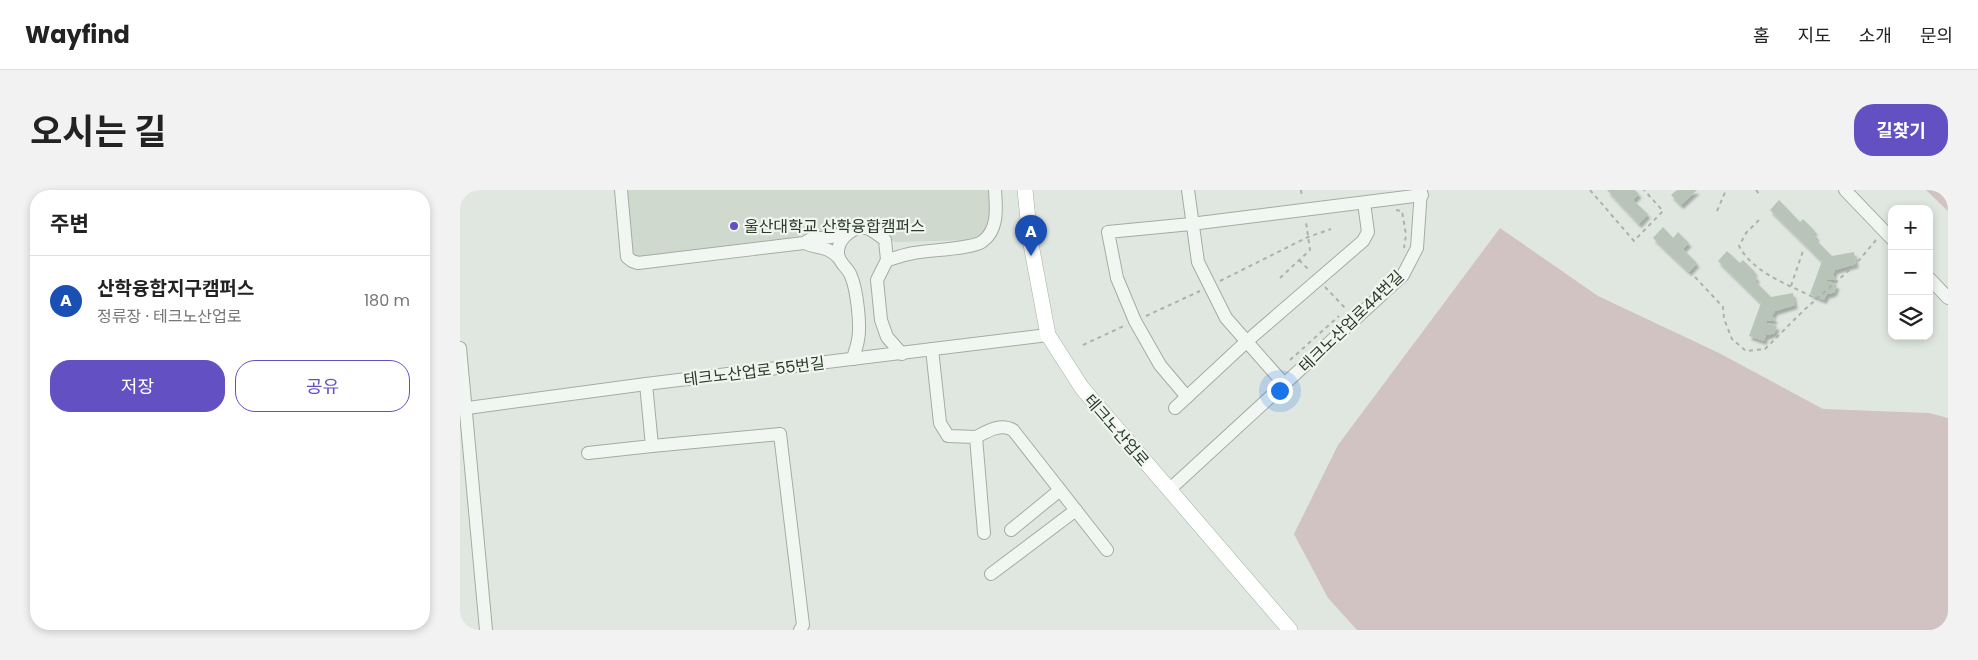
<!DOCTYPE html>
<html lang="ko">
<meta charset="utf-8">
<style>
body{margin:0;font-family:Poppins,"Noto Sans KR",sans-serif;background:#f2f2f2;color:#222}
.controls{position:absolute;right:15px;top:15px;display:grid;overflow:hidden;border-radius:10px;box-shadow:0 2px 8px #0003}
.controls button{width:45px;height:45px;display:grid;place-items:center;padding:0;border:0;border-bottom:1px solid #e0e0e0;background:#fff;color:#222;font:25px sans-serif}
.you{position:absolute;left:819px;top:200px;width:18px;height:18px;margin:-12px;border:4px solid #fff;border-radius:50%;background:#1a73e8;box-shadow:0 0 0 8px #1a73e833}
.badge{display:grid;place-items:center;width:32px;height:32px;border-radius:50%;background:#6350c2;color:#fff;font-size:16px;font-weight:700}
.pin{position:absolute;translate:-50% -41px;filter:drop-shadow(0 1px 2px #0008)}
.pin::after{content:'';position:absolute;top:26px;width:18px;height:15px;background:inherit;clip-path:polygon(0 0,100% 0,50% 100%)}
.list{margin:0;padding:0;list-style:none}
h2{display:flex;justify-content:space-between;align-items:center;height:65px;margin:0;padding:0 20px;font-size:21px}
h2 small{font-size:16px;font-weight:400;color:#767676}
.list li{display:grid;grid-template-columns:32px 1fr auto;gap:15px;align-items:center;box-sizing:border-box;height:90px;padding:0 20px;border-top:1px solid #e0e0e0}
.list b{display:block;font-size:19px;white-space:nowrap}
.list p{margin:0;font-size:16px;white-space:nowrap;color:#767676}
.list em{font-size:16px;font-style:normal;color:#767676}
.actions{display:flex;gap:10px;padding:15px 20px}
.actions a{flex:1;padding:11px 0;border:1px solid #6350c2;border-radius:20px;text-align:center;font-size:18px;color:#6350c2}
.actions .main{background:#6350c2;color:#fff}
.icon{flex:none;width:28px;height:28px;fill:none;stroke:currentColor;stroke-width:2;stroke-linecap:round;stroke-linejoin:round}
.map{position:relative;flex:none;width:1488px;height:440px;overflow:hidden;border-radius:20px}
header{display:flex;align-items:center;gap:30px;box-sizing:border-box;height:70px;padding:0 25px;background:#fff;border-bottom:1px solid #e0e0e0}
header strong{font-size:24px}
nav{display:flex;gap:28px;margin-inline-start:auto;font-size:18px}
.intro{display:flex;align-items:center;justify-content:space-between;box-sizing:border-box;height:120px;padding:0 30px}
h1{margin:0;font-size:35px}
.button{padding:12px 22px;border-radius:20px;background:#6350c2;color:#fff;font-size:18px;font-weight:700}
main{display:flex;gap:30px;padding:0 30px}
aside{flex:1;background:#fff;border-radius:20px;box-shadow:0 2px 8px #0003}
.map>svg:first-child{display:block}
.built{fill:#cfd9ce}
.green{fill:#d1c3c2}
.building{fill:#b8c4b8;filter:url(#shadow)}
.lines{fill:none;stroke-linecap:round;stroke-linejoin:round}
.minor-casing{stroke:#a2ada2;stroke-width:14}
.major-casing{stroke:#a2b2a0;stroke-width:16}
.path{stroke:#aab3aa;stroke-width:2;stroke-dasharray:4 4;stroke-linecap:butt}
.minor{stroke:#f2f6f2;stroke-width:12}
.major{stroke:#fff;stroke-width:15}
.poi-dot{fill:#6350c2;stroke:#f0f5ef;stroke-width:2}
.labels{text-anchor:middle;stroke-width:4.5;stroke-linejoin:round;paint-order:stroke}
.poi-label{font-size:16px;fill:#2b3d2a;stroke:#f0f5ef;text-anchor:start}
.street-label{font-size:16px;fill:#2b3d2a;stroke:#f0f5ef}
</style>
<header>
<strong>Wayfind</strong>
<nav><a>홈</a><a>지도</a><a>소개</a><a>문의</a></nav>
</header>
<div class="intro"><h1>오시는 길</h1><a class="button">길찾기</a></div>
<main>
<aside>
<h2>주변<small></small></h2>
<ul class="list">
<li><span class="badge" style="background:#1a4fb4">A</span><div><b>산학융합지구캠퍼스</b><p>정류장 · 테크노산업로</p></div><em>180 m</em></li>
</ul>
<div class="actions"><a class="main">저장</a><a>공유</a></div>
</aside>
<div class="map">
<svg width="1488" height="440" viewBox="0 0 1488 440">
<defs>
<filter id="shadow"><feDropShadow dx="2.5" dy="4" stdDeviation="1" flood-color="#0004"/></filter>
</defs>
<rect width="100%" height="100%" fill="#e0e7e0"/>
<path class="built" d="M 160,0 L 532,0 L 535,21 L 523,46 L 513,50 L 435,52 L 421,46 L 411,34 L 403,30 L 395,30 L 386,33 L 382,38 L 313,51 L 171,68 Z"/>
<g class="green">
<path d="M 1466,0 L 1488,0 L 1488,21 Z"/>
<path d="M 1040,38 L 1138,106 L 1259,163 L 1363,219 L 1469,223 L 1488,228 L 1488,440 L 897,440 L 868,408 L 834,344 L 878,255 Z"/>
</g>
<g class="building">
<path d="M 1147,0 L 1175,0 L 1179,4 L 1173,10 L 1188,24 L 1179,34 Z"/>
<path d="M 1217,0 L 1237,0 L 1221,15 L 1211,5 Z"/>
<path d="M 1319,10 L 1340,32 L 1343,29 L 1355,41 L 1353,43 L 1357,47 L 1355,49 L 1372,66 L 1394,62 L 1396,74 L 1375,80 L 1373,86 L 1375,87 L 1374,90 L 1366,89 L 1367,91 L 1377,95 L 1374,103 L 1372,102 L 1371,104 L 1367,104 L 1364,110 L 1350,104 L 1362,71 L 1310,20 Z"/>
<path d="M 1203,37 L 1213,48 L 1218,42 L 1229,53 L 1223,59 L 1237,73 L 1229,82 L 1193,48 Z"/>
<path d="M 1267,61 L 1280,73 L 1283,70 L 1295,82 L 1293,84 L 1297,88 L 1295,91 L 1311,107 L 1333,103 L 1335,115 L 1315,121 L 1312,127 L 1315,128 L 1314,131 L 1306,130 L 1307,133 L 1317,136 L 1314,144 L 1311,143 L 1310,145 L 1306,145 L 1304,151 L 1289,146 L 1301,113 L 1258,71 Z"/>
</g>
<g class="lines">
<defs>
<g id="minor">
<path d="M 161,0 L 167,67 L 172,71 L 178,73 L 344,53 L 351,49 L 371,47 L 391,41"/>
<path d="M 728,0 L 738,72 L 766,128 L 825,195"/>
<path d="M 1385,0 L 1432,49"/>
<path d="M 347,54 C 361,59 367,56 379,68"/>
<path d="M 427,70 C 436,68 445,64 454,63 C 468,60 514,59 523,51 C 539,39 536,17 535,0"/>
<path d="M 1469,88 L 1488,108"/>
<path d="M 0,158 L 26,440"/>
<path d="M 472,159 L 480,233 L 488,246 L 516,247 L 524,343"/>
<path d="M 393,169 C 394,163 397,157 398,150 C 401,136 397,100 391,86 C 388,77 379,74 378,64 C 377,48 395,34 409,39 C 415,42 420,46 425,50 L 427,70 L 417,90 L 421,130 L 427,147 L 442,164"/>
<path d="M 727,207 L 700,175 L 675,131 L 657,88 L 648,42 L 731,34 L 962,5"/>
<path d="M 715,218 L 786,152 L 903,51 L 908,42 L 904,13"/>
<path d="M 0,219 L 186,194 L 588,145"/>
<path d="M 516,247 C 528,241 540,233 553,240 L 647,360"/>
<path d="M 192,256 L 320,244 L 343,435 L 340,440"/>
<path d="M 128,263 L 192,256 L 186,194"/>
<path d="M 709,300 L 943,85 L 957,58 L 961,0"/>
<path d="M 551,340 L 600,300"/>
<path d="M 531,384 L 616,320"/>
</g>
<path id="major" d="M 565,0 L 570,49 L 588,145 L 622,198 L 830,440"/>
</defs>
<use href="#minor" class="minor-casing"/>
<use href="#major" class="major-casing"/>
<g class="path">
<path d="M 841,0 L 842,8"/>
<path d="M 1130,0 L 1174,51 L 1203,21 L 1184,0"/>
<path d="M 1296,0 L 1299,4"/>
<path d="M 936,20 L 942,21 L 946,45 L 944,58"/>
<path d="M 1257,21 L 1266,0"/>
<path d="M 1299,30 L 1286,43 L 1279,56 C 1294,84 1330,95 1357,109"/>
<path d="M 839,70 L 850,81"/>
<path d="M 1235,87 L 1263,117 L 1264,129 L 1272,149 L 1286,161 L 1305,159 L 1343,121 L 1395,75 L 1416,50"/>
<path d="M 820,88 L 850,60 L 846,32"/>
<path d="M 760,91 L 848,47 L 871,39"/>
<path d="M 1331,96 L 1343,61"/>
<path d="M 865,97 L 887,120"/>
<path d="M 686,126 L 740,101"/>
<path d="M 623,155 L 666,135"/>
<path d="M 830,170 L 879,126"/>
</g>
<use href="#minor" class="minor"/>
<use href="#major" class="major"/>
</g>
<circle class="poi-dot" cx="274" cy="36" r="5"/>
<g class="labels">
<g class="poi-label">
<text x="284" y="42">울산대학교 산학융합캠퍼스</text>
</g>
<g class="street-label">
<text transform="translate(891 131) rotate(-44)" y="6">테크노산업로44번길</text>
<text transform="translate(294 181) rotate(-7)" y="6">테크노산업로 55번길</text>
<text transform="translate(657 240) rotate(49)" y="6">테크노산업로</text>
</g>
</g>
</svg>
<div class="controls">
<button>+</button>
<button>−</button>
<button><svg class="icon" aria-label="layers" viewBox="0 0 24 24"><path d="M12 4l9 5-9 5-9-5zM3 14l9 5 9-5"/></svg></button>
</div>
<div class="you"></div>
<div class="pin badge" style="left:571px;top:66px;background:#1a4fb4">A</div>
</div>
</main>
